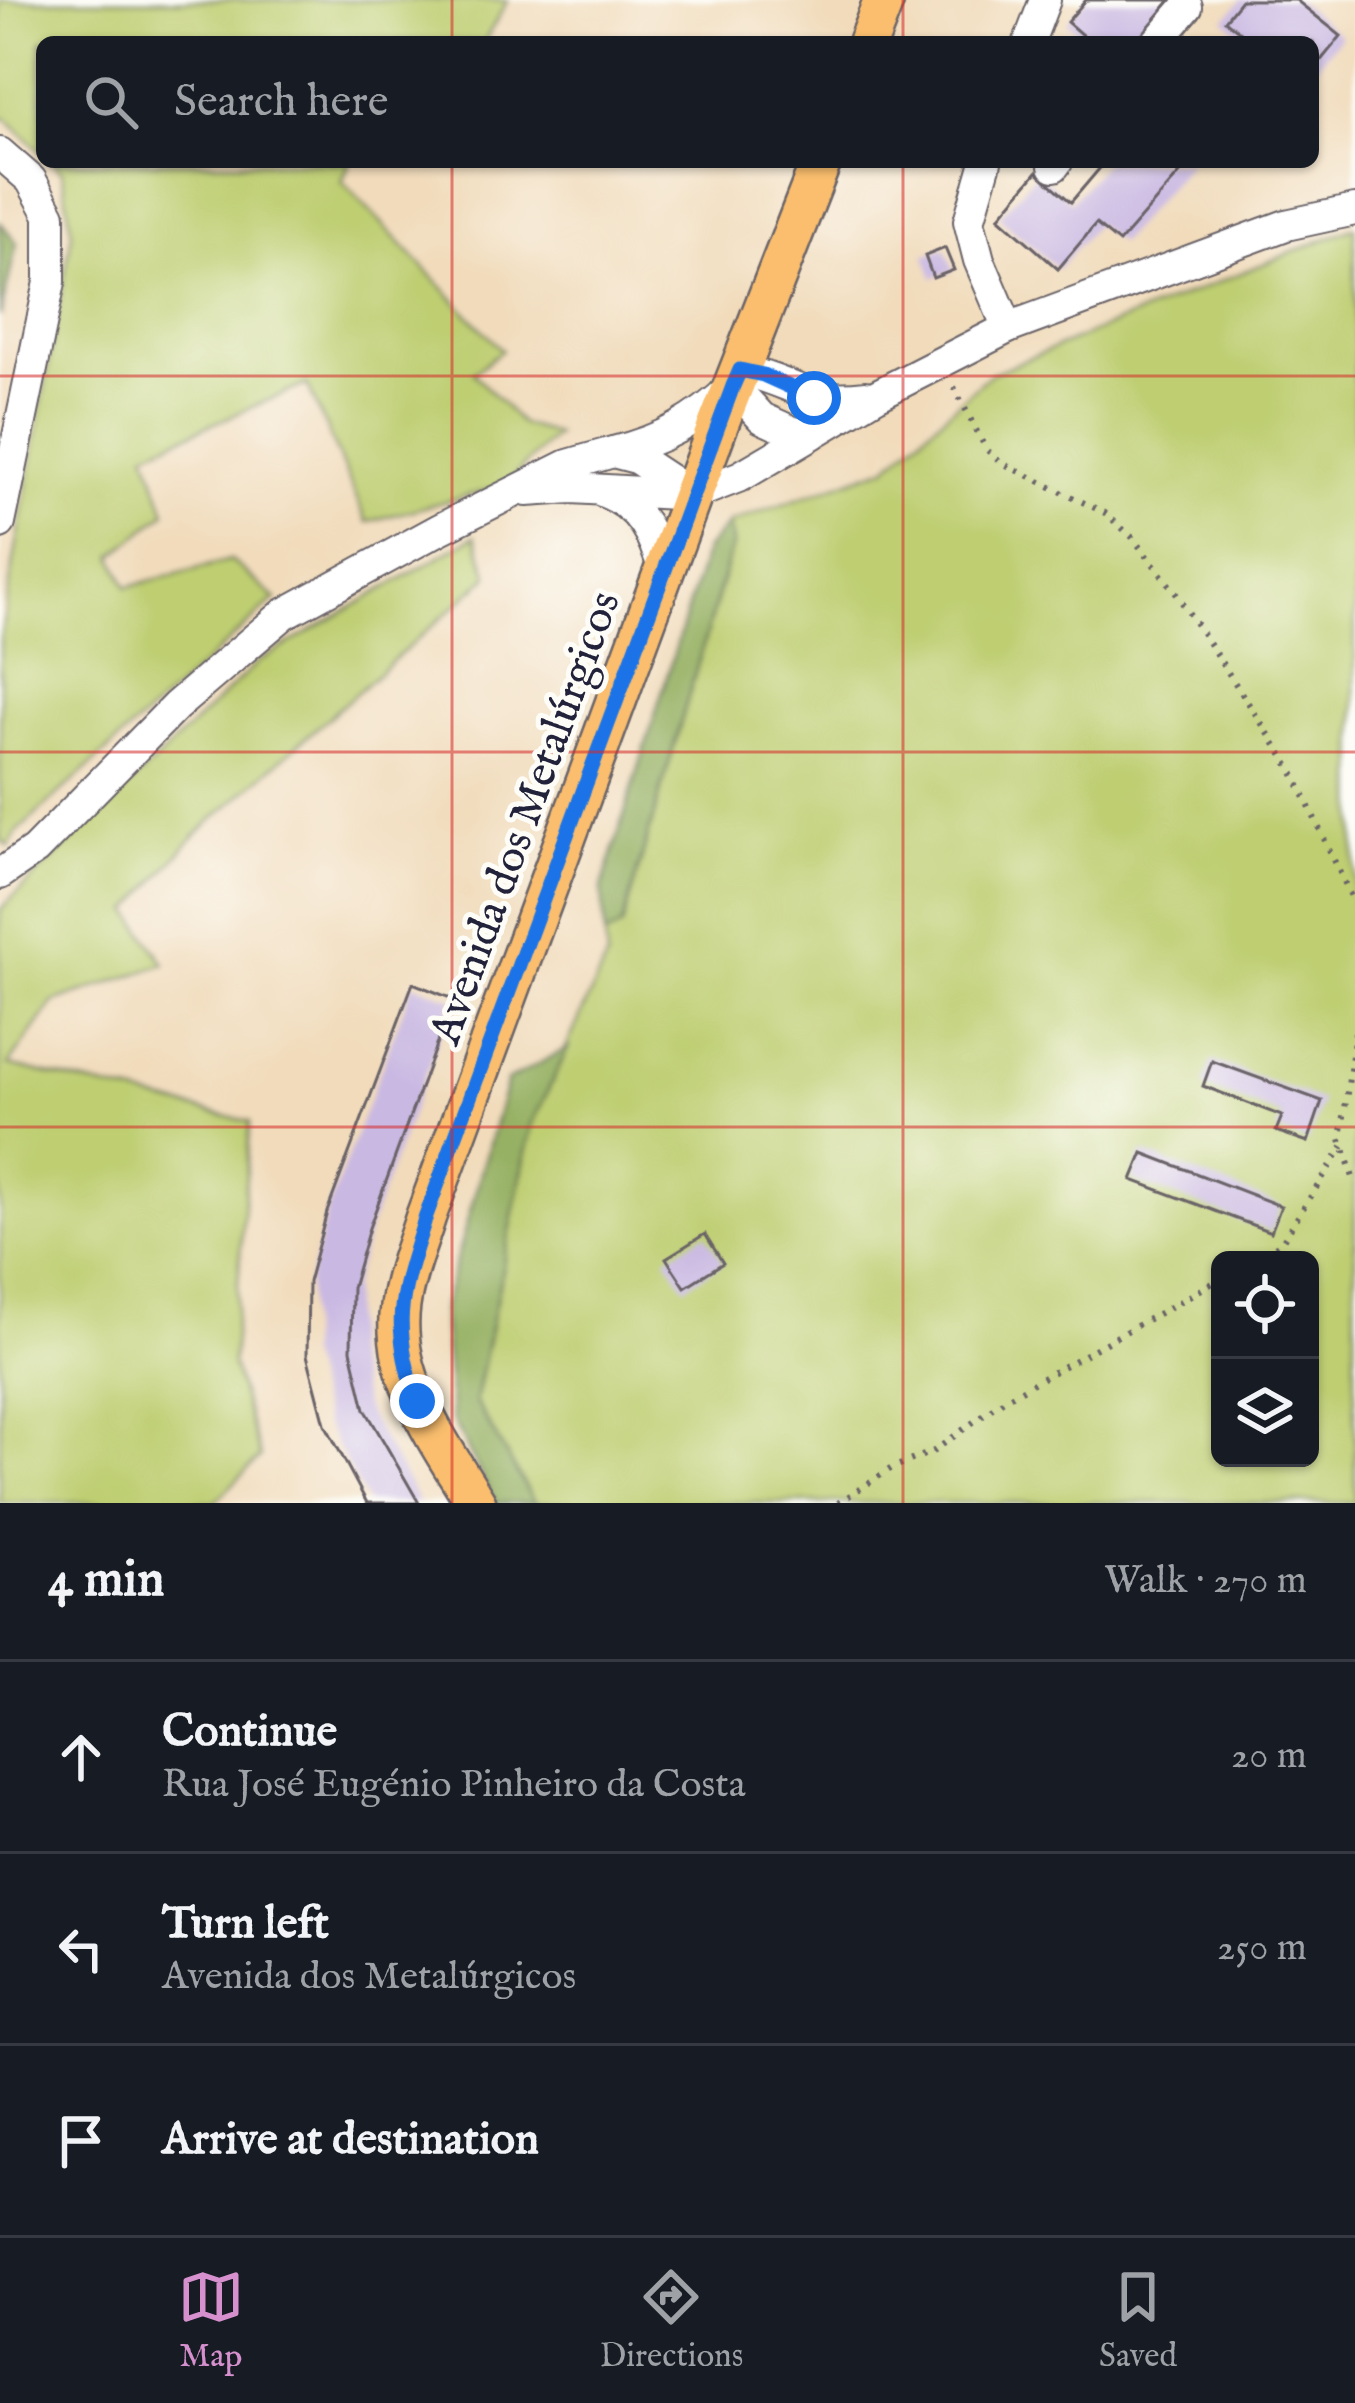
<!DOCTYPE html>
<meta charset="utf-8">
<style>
body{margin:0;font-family:"IM FELL English",serif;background:#20242c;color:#f1f3f6}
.controls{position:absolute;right:36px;bottom:36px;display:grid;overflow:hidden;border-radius:18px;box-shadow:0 3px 9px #0004}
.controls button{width:108px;height:108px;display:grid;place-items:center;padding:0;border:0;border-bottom:3px solid #363941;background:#171b24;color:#f1f3f6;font:60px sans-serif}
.stop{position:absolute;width:36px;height:36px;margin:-27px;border:9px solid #1a73e8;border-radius:50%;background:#fff}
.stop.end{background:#1a73e8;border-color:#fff;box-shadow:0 3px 12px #0008}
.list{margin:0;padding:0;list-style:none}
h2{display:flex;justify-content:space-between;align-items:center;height:156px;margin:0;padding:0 48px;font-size:51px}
h2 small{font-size:39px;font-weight:400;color:#9ea1a6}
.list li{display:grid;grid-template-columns:78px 1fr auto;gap:36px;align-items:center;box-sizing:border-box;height:192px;padding:0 48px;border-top:3px solid #363941}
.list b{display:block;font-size:45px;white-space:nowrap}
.list p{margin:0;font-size:39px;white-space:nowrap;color:#9ea1a6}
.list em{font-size:39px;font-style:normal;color:#9ea1a6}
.icon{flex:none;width:66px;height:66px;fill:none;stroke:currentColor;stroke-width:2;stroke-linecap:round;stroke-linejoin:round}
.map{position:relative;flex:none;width:1355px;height:1503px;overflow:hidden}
.search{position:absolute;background:#171b24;box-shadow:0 3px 9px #0004;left:36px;right:36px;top:36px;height:132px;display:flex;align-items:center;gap:30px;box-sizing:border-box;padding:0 42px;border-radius:18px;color:#9ea1a6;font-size:45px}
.sheet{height:732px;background:#171b24}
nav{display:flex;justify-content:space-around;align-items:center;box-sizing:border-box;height:168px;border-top:3px solid #363941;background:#171b24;font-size:33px;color:#9ea1a6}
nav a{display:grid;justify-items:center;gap:6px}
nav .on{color:#d690ce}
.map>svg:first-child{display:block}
.green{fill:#bece71;stroke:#707856;stroke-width:3;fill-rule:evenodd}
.forest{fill:#96b163;stroke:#5c6a4f;stroke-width:3}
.building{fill:#c9b8e2}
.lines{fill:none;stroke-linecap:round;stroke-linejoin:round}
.minor-casing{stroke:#6a6368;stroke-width:34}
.major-casing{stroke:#6a6368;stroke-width:44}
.path{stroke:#6a6368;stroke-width:6;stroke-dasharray:3 9;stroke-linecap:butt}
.minor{stroke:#fff;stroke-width:30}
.major{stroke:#fabe6e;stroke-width:39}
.route{stroke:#1a73e8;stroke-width:15}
.grid{fill:none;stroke:#d62828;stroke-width:3;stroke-opacity:0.55}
.labels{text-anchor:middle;stroke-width:10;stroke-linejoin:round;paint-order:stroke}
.street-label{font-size:45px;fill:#22223b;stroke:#fdfcf7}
</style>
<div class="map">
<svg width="1355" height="1503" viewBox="0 0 1355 1503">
<rect width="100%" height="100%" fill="#fdfcf7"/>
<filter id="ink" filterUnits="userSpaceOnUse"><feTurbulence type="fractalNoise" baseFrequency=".00833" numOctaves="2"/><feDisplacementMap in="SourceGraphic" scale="24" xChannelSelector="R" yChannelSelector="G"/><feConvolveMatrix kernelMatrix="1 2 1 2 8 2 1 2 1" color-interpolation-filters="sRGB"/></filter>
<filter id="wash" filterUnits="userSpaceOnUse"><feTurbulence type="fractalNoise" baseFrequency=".004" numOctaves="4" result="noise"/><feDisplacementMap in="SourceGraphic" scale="48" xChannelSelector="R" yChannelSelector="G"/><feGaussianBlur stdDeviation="2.7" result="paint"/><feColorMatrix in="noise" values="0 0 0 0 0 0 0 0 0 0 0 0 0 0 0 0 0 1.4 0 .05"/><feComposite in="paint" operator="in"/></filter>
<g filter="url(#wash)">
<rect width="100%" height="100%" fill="#f1dbbb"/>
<g class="green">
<path d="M 0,0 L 508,0 L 484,42 L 42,42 L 42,153 L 7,119 L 0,118 Z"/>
<path d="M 52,162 L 350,162 L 342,181 L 502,350 L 473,373 L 521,424 L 556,434 L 504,486 L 367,522 L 307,384 L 146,452 L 166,512 L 113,556 L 127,587 L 231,560 L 276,599 L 17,832 L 9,846 L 0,840 L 0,640 L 72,233 L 62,172 Z"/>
<path d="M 1355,227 L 1355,1503 L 535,1503 L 475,1402 L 532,1123 L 607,958 L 605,936 L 622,926 L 732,546 L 729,523 L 887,467 L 990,374 ZM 1220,1260 L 1310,1260 L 1310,1458 L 1220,1458 Z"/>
<path d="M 475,536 L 489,576 L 195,835 L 130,911 L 165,964 L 54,1002 L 9,1065 L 250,1122 L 232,1364 L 260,1457 L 214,1503 L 0,1503 L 0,910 L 258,662 Z"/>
</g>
<g class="forest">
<path d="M 0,222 L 17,243 L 0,317 Z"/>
<path d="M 729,523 L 732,545 L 622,926 L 605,936 L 602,888 L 706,549 Z"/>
<path d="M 568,1048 L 532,1124 L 475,1402 L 535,1503 L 496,1503 L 452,1420 L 442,1310 L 507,1081 Z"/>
</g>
<g id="blocks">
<g class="building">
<path d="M 1086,0 L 1171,0 L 1136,42 L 1090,42 L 1067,22 Z"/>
<path d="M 1241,0 L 1296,0 L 1341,36 L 1313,70 L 1313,42 L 1252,42 L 1225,20 Z"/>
<path d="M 1105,162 L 1190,162 L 1119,243 L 1096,224 L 1058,269 L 999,217 L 1037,172 L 1071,202 Z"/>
<path d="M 945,248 L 954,270 L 933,278 L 925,256 Z"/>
<path d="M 413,983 L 453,999 L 369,1228 L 352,1288 L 351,1350 L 365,1409 L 419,1503 L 367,1503 L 325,1424 L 307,1355 L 308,1282 L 327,1212 Z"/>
<path d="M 1212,1061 L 1322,1101 L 1308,1142 L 1276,1131 L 1282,1116 L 1203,1086 Z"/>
<path d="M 1143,1153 L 1281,1206 L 1271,1232 L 1132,1180 Z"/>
<path d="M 705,1234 L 723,1263 L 685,1287 L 666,1258 Z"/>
</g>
</g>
</g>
<g filter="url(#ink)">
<use href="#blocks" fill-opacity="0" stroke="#6a6368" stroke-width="3"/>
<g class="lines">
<defs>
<g id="minor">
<path d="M 1029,42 L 1045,0"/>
<path d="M 1157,42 L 1187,7"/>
<path d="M 0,153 L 31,180 L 50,215 L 50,282 L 0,523"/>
<path d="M 986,162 L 969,221 L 979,260 L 1008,328"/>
<path d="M 1054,166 L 1057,162"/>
<path d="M 740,370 C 793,381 805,404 865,396"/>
<path d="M 613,452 C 663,440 696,421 733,386 L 762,418 L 793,432 L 812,434 L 877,395 L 1008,328 L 1286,225 L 1355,210"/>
<path d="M 527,491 L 572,488 L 692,495 L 741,476 L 812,434"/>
<path d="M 604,492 C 641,506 654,536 664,572"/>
<path d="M 0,874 L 35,850 L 176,706 L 284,614 L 440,529 L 568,465 L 613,452 L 636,458 L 692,495"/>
</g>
<g id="major">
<path d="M 868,42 L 884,0"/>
<path d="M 476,1503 C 441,1444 390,1378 400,1306 C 404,1275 417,1245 426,1216 L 718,425 L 821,162"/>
</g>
</defs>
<use href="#minor" class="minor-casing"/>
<use href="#major" class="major-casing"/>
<g class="path">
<path d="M 954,387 L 986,449 L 1000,462 L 1105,513 L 1132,537 L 1175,592 L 1291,768 L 1355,905"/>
<path d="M 1355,1032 L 1341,1139 L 1355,1184"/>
<path d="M 1255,1260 L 1281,1243 L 1343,1146"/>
<path d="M 838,1503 L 892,1468 L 934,1451 L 1005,1399 L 1220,1279"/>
</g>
<use href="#minor" class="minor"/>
<use href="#major" class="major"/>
</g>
</g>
<g class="lines" filter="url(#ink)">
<path class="route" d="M 417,1401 C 389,1321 402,1293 426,1216 L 733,386 L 740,370 L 763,375 L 814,398"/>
</g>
<path class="grid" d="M 452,0 L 452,42M 903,0 L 903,42M 452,162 L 452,1503M 903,162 L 903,1503M 0,376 L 1355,376M 0,752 L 1355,752M 0,1127 L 1355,1127"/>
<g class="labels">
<g class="street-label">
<text transform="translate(523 817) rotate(-70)" y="16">Avenida dos Metalúrgicos</text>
</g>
</g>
</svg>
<div class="controls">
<button><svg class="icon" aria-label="locate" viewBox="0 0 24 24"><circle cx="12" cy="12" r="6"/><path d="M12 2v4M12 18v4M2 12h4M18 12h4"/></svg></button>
<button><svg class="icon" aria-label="layers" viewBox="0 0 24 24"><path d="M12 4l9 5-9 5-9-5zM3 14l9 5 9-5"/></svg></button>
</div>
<div class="stop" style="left:814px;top:398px"></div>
<div class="stop end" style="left:417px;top:1401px"></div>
<div class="search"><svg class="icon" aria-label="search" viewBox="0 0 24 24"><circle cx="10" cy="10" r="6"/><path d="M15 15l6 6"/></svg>Search here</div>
</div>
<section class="sheet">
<h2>4 min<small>Walk · 270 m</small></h2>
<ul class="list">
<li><svg class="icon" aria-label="ahead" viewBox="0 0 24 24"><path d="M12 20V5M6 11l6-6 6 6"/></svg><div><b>Continue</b><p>Rua José Eugénio Pinheiro da Costa</p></div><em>20 m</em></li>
<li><svg class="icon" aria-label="left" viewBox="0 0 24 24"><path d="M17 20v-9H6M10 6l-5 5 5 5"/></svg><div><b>Turn left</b><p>Avenida dos Metalúrgicos</p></div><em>250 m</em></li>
<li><svg class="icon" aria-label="arrive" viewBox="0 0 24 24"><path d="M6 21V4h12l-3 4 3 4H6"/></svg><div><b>Arrive at destination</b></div></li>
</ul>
</section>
<nav>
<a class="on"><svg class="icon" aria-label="map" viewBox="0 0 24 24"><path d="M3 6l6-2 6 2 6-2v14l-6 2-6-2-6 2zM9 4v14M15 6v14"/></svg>Map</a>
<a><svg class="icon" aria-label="directions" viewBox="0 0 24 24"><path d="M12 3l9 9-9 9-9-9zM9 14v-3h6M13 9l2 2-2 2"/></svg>Directions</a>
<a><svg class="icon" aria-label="saved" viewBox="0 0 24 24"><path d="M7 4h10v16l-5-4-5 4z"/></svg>Saved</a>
</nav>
